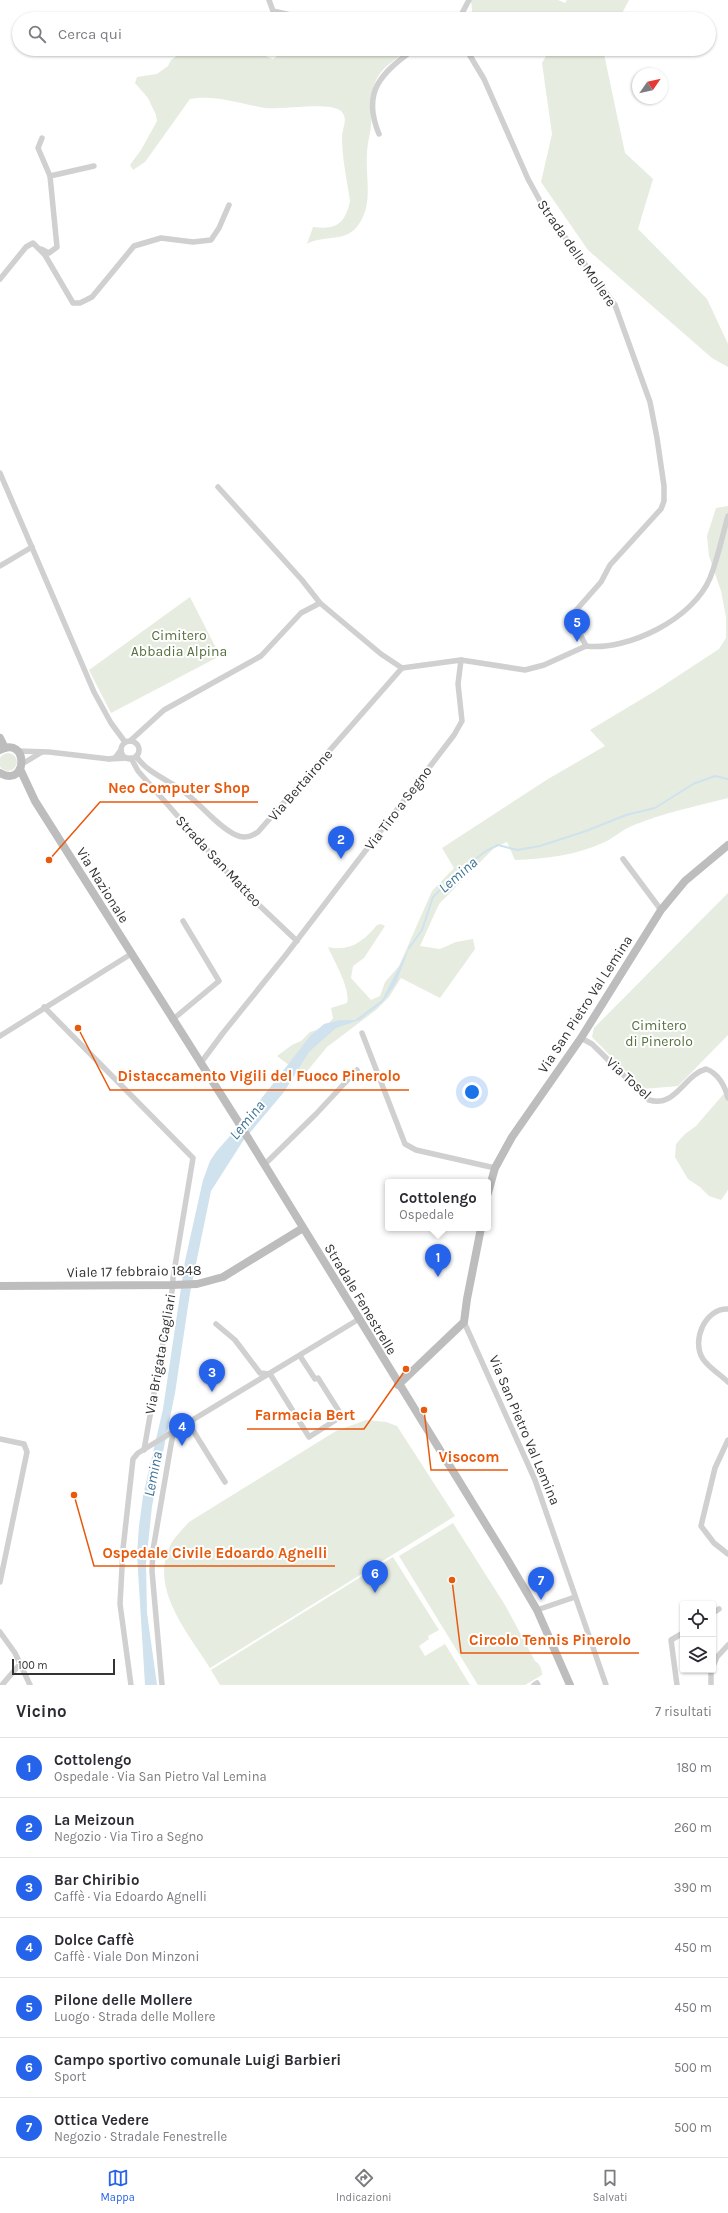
<!DOCTYPE html>
<html lang="it">
<meta charset="utf-8">
<style>
body{margin:0;font-family:Karla,sans-serif;background:#f7f7f7;color:#2b2b33}
.controls{position:absolute;right:12px;bottom:12px;display:grid;overflow:hidden;border-radius:4px;box-shadow:0 1px 3px #0004}
.controls button{width:36px;height:36px;display:grid;place-items:center;padding:0;border:0;border-bottom:1px solid #e1e1e2;background:#fff;color:#2b2b33;font:20px sans-serif}
.compass{position:absolute;left:632px;top:68px;width:36px;height:36px;border-radius:50%;background:#fff;box-shadow:0 1px 3px #0004;rotate:56deg}
.scale{position:absolute;left:12px;bottom:10px;width:103px;box-sizing:border-box;padding-left:4px;border:2px solid #333;border-top:0;font-size:11px;line-height:14px;white-space:nowrap;color:#333;-webkit-text-stroke:3px #fff;paint-order:stroke}
.you{position:absolute;left:472px;top:1092px;width:14px;height:14px;margin:-10px;border:3px solid #fff;border-radius:50%;background:#1a73e8;box-shadow:0 0 0 6px #1a73e833}
.badge{display:grid;place-items:center;width:26px;height:26px;border-radius:50%;background:#2563eb;color:#fff;font-size:13px;font-weight:700}
.pin{position:absolute;translate:-50% -33px;filter:drop-shadow(0 1px 2px #0008)}
.pin::after{content:'';position:absolute;top:21px;width:14px;height:12px;background:inherit;clip-path:polygon(0 0,100% 0,50% 100%)}
.popup{position:absolute;left:385px;top:1179px;width:106px;height:52px;box-sizing:border-box;display:grid;place-content:center;border-radius:4px;background:#fff;filter:drop-shadow(0 1px 3px #0005);font-size:13px;white-space:nowrap;color:#7c7c81}
.popup b{font-size:15px;color:#2b2b33}
.popup::after{content:'';position:absolute;left:50%;top:100%;margin-left:-8px;border:8px solid transparent;border-top-color:#fff}
.list{margin:0;padding:0;list-style:none}
h2{display:flex;justify-content:space-between;align-items:center;height:52px;margin:0;padding:0 16px;font-size:17px}
h2 small{font-size:13px;font-weight:400;color:#7c7c81}
.list li{display:grid;grid-template-columns:26px 1fr auto;gap:12px;align-items:center;box-sizing:border-box;height:60px;padding:0 16px;border-top:1px solid #e1e1e2}
.list b{display:block;font-size:15px;white-space:nowrap}
.list p{margin:0;font-size:13px;white-space:nowrap;color:#7c7c81}
.list em{font-size:13px;font-style:normal;color:#7c7c81}
.icon{flex:none;width:22px;height:22px;fill:none;stroke:currentColor;stroke-width:2;stroke-linecap:round;stroke-linejoin:round}
.map{position:relative;flex:none;width:728px;height:1685px;overflow:hidden}
.search{position:absolute;background:#fff;box-shadow:0 1px 3px #0004;left:12px;right:12px;top:12px;height:44px;display:flex;align-items:center;gap:10px;box-sizing:border-box;padding:0 14px;border-radius:22px;color:#7c7c81;font-size:15px}
.sheet{height:472px;background:#fff}
nav{display:flex;justify-content:space-around;align-items:center;box-sizing:border-box;height:56px;border-top:1px solid #e1e1e2;background:#fff;font-size:11px;color:#7c7c81}
nav a{display:grid;justify-items:center;gap:2px}
nav .on{color:#2563eb}
.map>svg:first-child{display:block}
.green{fill:#e6ecdf}
.water{fill:#cfe2ee}
.lines{fill:none;stroke-linecap:round;stroke-linejoin:round}
.stream{stroke:#cfe2ee;stroke-width:2}
.street{stroke:#d0d0d0;stroke-width:5.5}
.secondary{stroke:#bdbdbd;stroke-width:8}
.labels{text-anchor:middle;stroke-width:4;stroke-linejoin:round;paint-order:stroke}
.street-label{font-size:14px;fill:#333;stroke:#fff}
.park-label{font-size:14px;fill:#56703f;stroke:#fff}
.water-label{font-size:15px;font-style:italic;fill:#3f7597;stroke:#fff}
.leader{fill:none;stroke:#e8590c;stroke-width:1.5}
.callout-dot{fill:#e8590c;stroke:#fff;stroke-width:1.5}
.callout-label{font-size:15px;text-anchor:middle;font-weight:bold;fill:#e8590c;stroke:#fff;stroke-width:4;stroke-linejoin:round;paint-order:stroke}
</style>
<div class="map">
<svg width="728" height="1685" viewBox="0 0 728 1685">
<rect width="100%" height="100%" fill="#fff"/>
<g class="green">
<path d="M 471,0 L 558,0 L 565,3 L 567,0 L 629,0 L 619,19 L 473,19 Z"/>
<path d="M 186,49 C 216,49 245,46 273,59 L 284,51 L 304,53 L 316,49 L 408,49 C 397,59 384,65 377,78 C 370,92 372,108 371,123 C 371,133 367,143 367,153 C 365,179 375,207 355,229 C 342,242 322,235 307,244 L 313,227 C 336,230 345,224 350,201 C 347,180 342,159 342,137 C 342,128 349,119 341,111 C 330,101 281,110 265,108 C 242,104 213,94 190,99 L 145,162 L 133,170 L 130,165 L 141,150 L 157,121 L 156,115 L 148,98 L 135,83 L 137,77 L 157,74 L 168,66 L 171,60 Z"/>
<path d="M 550,49 L 607,49 L 604,54 L 625,153 L 653,179 L 638,229 L 707,299 L 728,344 L 728,367 L 712,358 L 588,250 L 541,182 L 552,134 L 542,63 Z"/>
<path d="M 728,506 L 728,798 C 696,806 664,813 634,825 C 623,829 615,837 605,842 C 576,855 547,859 515,860 L 507,842 L 494,848 L 439,904 L 420,946 L 440,949 L 456,942 L 473,939 L 475,949 L 440,998 L 401,978 L 389,997 L 376,1010 L 327,1047 L 303,1076 L 277,1056 L 292,1045 L 301,1041 L 310,1032 L 326,1027 L 333,1018 L 331,1008 L 347,1003 C 351,989 334,961 328,947 C 350,952 364,941 377,925 L 381,924 L 385,926 L 364,958 L 353,966 L 351,978 L 371,1000 L 380,996 L 385,982 L 399,966 L 432,891 L 454,868 L 442,848 L 548,779 L 605,746 L 590,730 L 655,691 L 719,649 L 726,638 L 726,617 L 721,591 L 709,556 L 707,536 L 716,508 Z"/>
<path d="M 190,597 L 220,656 L 111,713 L 89,670 Z"/>
<circle cx="8" cy="762" r="9"/>
<path d="M 728,893 L 728,1035 L 678,1086 L 643,1089 L 592,1037 L 594,1028 Z"/>
<path d="M 728,1089 L 728,1190 L 721,1200 L 709,1196 L 700,1187 L 688,1179 L 675,1157 L 676,1144 L 685,1134 L 696,1126 Z"/>
<path d="M 366,1420 L 386,1422 L 397,1426 L 455,1516 L 210,1668 C 189,1634 149,1589 170,1546 C 174,1537 183,1529 189,1522 L 336,1431 Z"/>
<path d="M 453,1523 L 505,1605 L 535,1661 C 540,1664 542,1669 542,1675 L 525,1685 L 478,1685 L 399,1556 Z"/>
<path d="M 393,1557 L 439,1630 L 428,1636 L 429,1639 L 419,1646 L 425,1656 L 445,1644 L 470,1685 L 220,1685 L 211,1670 Z"/>
</g>
<path class="water" d="M 410,946 L 396,983 L 383,1002 L 360,1020 L 336,1028 L 309,1052 L 284,1092 L 243,1141 L 211,1191 L 190,1293 L 175,1393 L 152,1506 L 146,1564 L 147,1613 L 157,1685 L 145,1685 L 137,1554 L 139,1526 L 143,1496 L 163,1409 L 185,1261 L 203,1180 L 210,1161 L 216,1152 L 250,1113 L 311,1035 L 324,1024 L 340,1020 L 355,1020 L 382,1000 Z"/>
<g class="lines">
<path class="stream" d="M 409,948 L 422,930 L 433,897 L 456,874 L 486,851 L 498,845 L 517,850 L 540,846 L 586,831 L 626,815 L 655,808 L 693,784 L 715,776 L 728,779"/>
<g class="street">
<path d="M 269,0 L 273,11 L 308,19"/>
<path d="M 459,19 L 469,0"/>
<path d="M 466,49 L 484,79 L 528,179 L 545,210 L 615,305 L 650,402 L 657,438 L 664,486 L 664,501 L 661,509 L 610,565 L 601,582 L 571,616 L 586,646"/>
<path d="M 379,134 C 361,91 382,73 414,49"/>
<path d="M 42,138 L 38,148 L 50,176"/>
<path d="M 41,249 L 49,253 L 57,247 L 50,176 L 94,166"/>
<path d="M 0,279 L 26,247 L 33,243 L 45,255 L 73,303 L 80,303 L 92,297 L 134,246 L 161,238 L 193,242 L 211,240 L 219,228 L 229,205"/>
<path d="M 0,473 L 94,692 L 111,723 L 125,742"/>
<path d="M 218,487 L 302,580 L 320,603"/>
<path d="M 0,566 L 32,547"/>
<path d="M 586,646 C 628,651 693,619 710,578 C 718,558 722,537 728,516"/>
<path d="M 130,741 L 164,710 L 261,656 L 301,613 L 320,603 L 381,654 L 402,668"/>
<circle cx="130" cy="750" r="9"/>
<path d="M 121,750 L 115,758 L 109,759 L 128,758"/>
<path d="M 18,751 L 49,752 L 109,759"/>
<path d="M 136,756 C 148,774 168,779 184,792 C 201,804 218,827 236,835 C 244,839 251,837 258,832 L 402,668 L 461,660"/>
<path d="M 131,758 L 138,771 L 242,889 L 297,941"/>
<path d="M 22,764 L 42,752"/>
<path d="M 623,859 L 661,910"/>
<path d="M 44,1007 L 193,1158 L 173,1278 L 172,1291 L 144,1450"/>
<path d="M 172,1020 L 219,981 L 183,921"/>
<path d="M 362,1033 L 405,1144 L 416,1150 L 495,1168"/>
<path d="M 0,1036 L 131,954"/>
<path d="M 581,1038 L 592,1044 L 649,1100 C 676,1108 684,1075 706,1069 C 718,1073 725,1086 728,1098"/>
<path d="M 200,1064 L 223,1033 L 285,956 L 454,735 L 462,721 L 458,684 L 461,660 L 525,670 L 544,665 L 586,646"/>
<path d="M 264,1165 L 316,1114 L 357,1070"/>
<path d="M 728,1309 C 705,1308 691,1341 703,1359 C 709,1368 720,1374 728,1382"/>
<path d="M 464,1322 L 535,1480 L 606,1685"/>
<path d="M 216,1324 L 235,1340 L 260,1373 L 270,1374 L 309,1437 L 342,1416 L 318,1378 L 315,1379 L 300,1356"/>
<path d="M 189,1424 L 225,1482"/>
<path d="M 0,1439 L 24,1444 L 27,1452 L 0,1582"/>
<path d="M 728,1440 L 715,1468 L 701,1526 L 714,1543 L 728,1554"/>
<path d="M 537,1610 L 575,1597"/>
<path d="M 713,1613 L 719,1609"/>
<path d="M 0,1632 L 15,1653 L 30,1685"/>
<path d="M 713,1666 L 717,1657 L 728,1645"/>
<path d="M 2,1685 L 20,1664"/>
<path d="M 131,1685 L 120,1604 L 123,1549 L 133,1459 L 138,1453 L 359,1319"/>
<path d="M 162,1685 L 152,1571 L 153,1550 L 173,1433"/>
<path d="M 534,1685 L 537,1683 L 538,1685"/>
<path d="M 677,1685 L 671,1640 L 683,1633"/>
<path d="M 711,1685 L 711,1670"/>
</g>
<g class="secondary">
<path d="M 0,738 L 5,748"/>
<path d="M 0,750 C 29,735 28,789 0,773"/>
<path d="M 20,769 L 35,801 L 237,1120 L 507,1559 L 537,1610 L 570,1685"/>
<path d="M 488,1193 L 495,1168 L 512,1137 L 581,1038 L 661,910 L 685,881 L 728,845"/>
<path d="M 0,1286 L 172,1285 L 197,1284 L 223,1277 L 303,1228"/>
<path d="M 398,1385 L 464,1322 L 467,1299 L 481,1228"/>
</g>
</g>
<g class="labels">
<g class="street-label">
<text transform="translate(577 253) rotate(55)" y="5">Strada delle Mollere</text>
<text transform="translate(300 785) rotate(-49)" y="5">Via Bertairone</text>
<text transform="translate(398 808) rotate(-53)" y="5">Via Tiro a Segno</text>
<text transform="translate(219 861) rotate(47)" y="5">Strada San Matteo</text>
<text transform="translate(103 885) rotate(58)" y="5">Via Nazionale</text>
<text transform="translate(585 1004) rotate(-57)" y="5">Via San Pietro Val Lemina</text>
<text transform="translate(629 1078) rotate(42)" y="5">Via Tosel</text>
<text transform="translate(134 1271) rotate(-1)" y="5">Viale 17 febbraio 1848</text>
<text transform="translate(361 1299) rotate(59)" y="5">Stradale Fenestrelle</text>
<text transform="translate(160 1354) rotate(-80)" y="5">Via Brigata Cagliari</text>
<text transform="translate(525 1430) rotate(67)" y="5">Via San Pietro Val Lemina</text>
</g>
<g class="park-label">
<text x="179" y="640">Cimitero<tspan x="179" dy="16">Abbadia Alpina</tspan></text>
<text x="659" y="1030">Cimitero<tspan x="659" dy="16">di Pinerolo</tspan></text>
</g>
<g class="water-label">
<text transform="translate(458 875) rotate(-41)" y="5">Lemina</text>
<text transform="translate(247 1120) rotate(-50)" y="5">Lemina</text>
<text transform="translate(153 1474) rotate(-79)" y="5">Lemina</text>
</g>
</g>
<path class="leader" d="M49 860L100 802H258M78 1028L110 1090H409M406 1369L364 1429H247M424 1410L431 1470H508M74 1495L94 1566H335M452 1580L461 1653H639"/>
<g class="callout-dot">
<circle cx="49" cy="860" r="4"/>
<circle cx="78" cy="1028" r="4"/>
<circle cx="406" cy="1369" r="4"/>
<circle cx="424" cy="1410" r="4"/>
<circle cx="74" cy="1495" r="4"/>
<circle cx="452" cy="1580" r="4"/>
</g>
<g class="callout-label">
<text x="179" y="793">Neo Computer Shop</text>
<text x="259" y="1081">Distaccamento Vigili del Fuoco Pinerolo</text>
<text x="305" y="1420">Farmacia Bert</text>
<text x="469" y="1462">Visocom</text>
<text x="215" y="1558">Ospedale Civile Edoardo Agnelli</text>
<text x="550" y="1645">Circolo Tennis Pinerolo</text>
</g>
</svg>
<div class="controls">
<button><svg class="icon" aria-label="locate" viewBox="0 0 24 24"><circle cx="12" cy="12" r="6"/><path d="M12 2v4M12 18v4M2 12h4M18 12h4"/></svg></button>
<button><svg class="icon" aria-label="layers" viewBox="0 0 24 24"><path d="M12 4l9 5-9 5-9-5zM3 14l9 5 9-5"/></svg></button>
</div>
<svg class="compass" viewBox="-18 -18 36 36"><path d="M0-13l5 13h-10z" fill="#e53935"/><path d="M0 13l5-13h-10z" fill="#7c7c81"/></svg>
<div class="scale">100 m</div>
<div class="you"></div>
<div class="pin badge" style="left:438px;top:1277px">1</div>
<div class="popup"><b>Cottolengo</b>Ospedale</div>
<div class="pin badge" style="left:341px;top:859px">2</div>
<div class="pin badge" style="left:212px;top:1392px">3</div>
<div class="pin badge" style="left:182px;top:1446px">4</div>
<div class="pin badge" style="left:577px;top:642px">5</div>
<div class="pin badge" style="left:375px;top:1593px">6</div>
<div class="pin badge" style="left:541px;top:1600px">7</div>
<div class="search"><svg class="icon" aria-label="search" viewBox="0 0 24 24"><circle cx="10" cy="10" r="6"/><path d="M15 15l6 6"/></svg>Cerca qui</div>
</div>
<section class="sheet">
<h2>Vicino<small>7 risultati</small></h2>
<ul class="list">
<li><span class="badge">1</span><div><b>Cottolengo</b><p>Ospedale · Via San Pietro Val Lemina</p></div><em>180 m</em></li>
<li><span class="badge">2</span><div><b>La Meizoun</b><p>Negozio · Via Tiro a Segno</p></div><em>260 m</em></li>
<li><span class="badge">3</span><div><b>Bar Chiribio</b><p>Caffè · Via Edoardo Agnelli</p></div><em>390 m</em></li>
<li><span class="badge">4</span><div><b>Dolce Caffè</b><p>Caffè · Viale Don Minzoni</p></div><em>450 m</em></li>
<li><span class="badge">5</span><div><b>Pilone delle Mollere</b><p>Luogo · Strada delle Mollere</p></div><em>450 m</em></li>
<li><span class="badge">6</span><div><b>Campo sportivo comunale Luigi Barbieri</b><p>Sport</p></div><em>500 m</em></li>
<li><span class="badge">7</span><div><b>Ottica Vedere</b><p>Negozio · Stradale Fenestrelle</p></div><em>500 m</em></li>
</ul>
</section>
<nav>
<a class="on"><svg class="icon" aria-label="map" viewBox="0 0 24 24"><path d="M3 6l6-2 6 2 6-2v14l-6 2-6-2-6 2zM9 4v14M15 6v14"/></svg>Mappa</a>
<a><svg class="icon" aria-label="directions" viewBox="0 0 24 24"><path d="M12 3l9 9-9 9-9-9zM9 14v-3h6M13 9l2 2-2 2"/></svg>Indicazioni</a>
<a><svg class="icon" aria-label="saved" viewBox="0 0 24 24"><path d="M7 4h10v16l-5-4-5 4z"/></svg>Salvati</a>
</nav>
